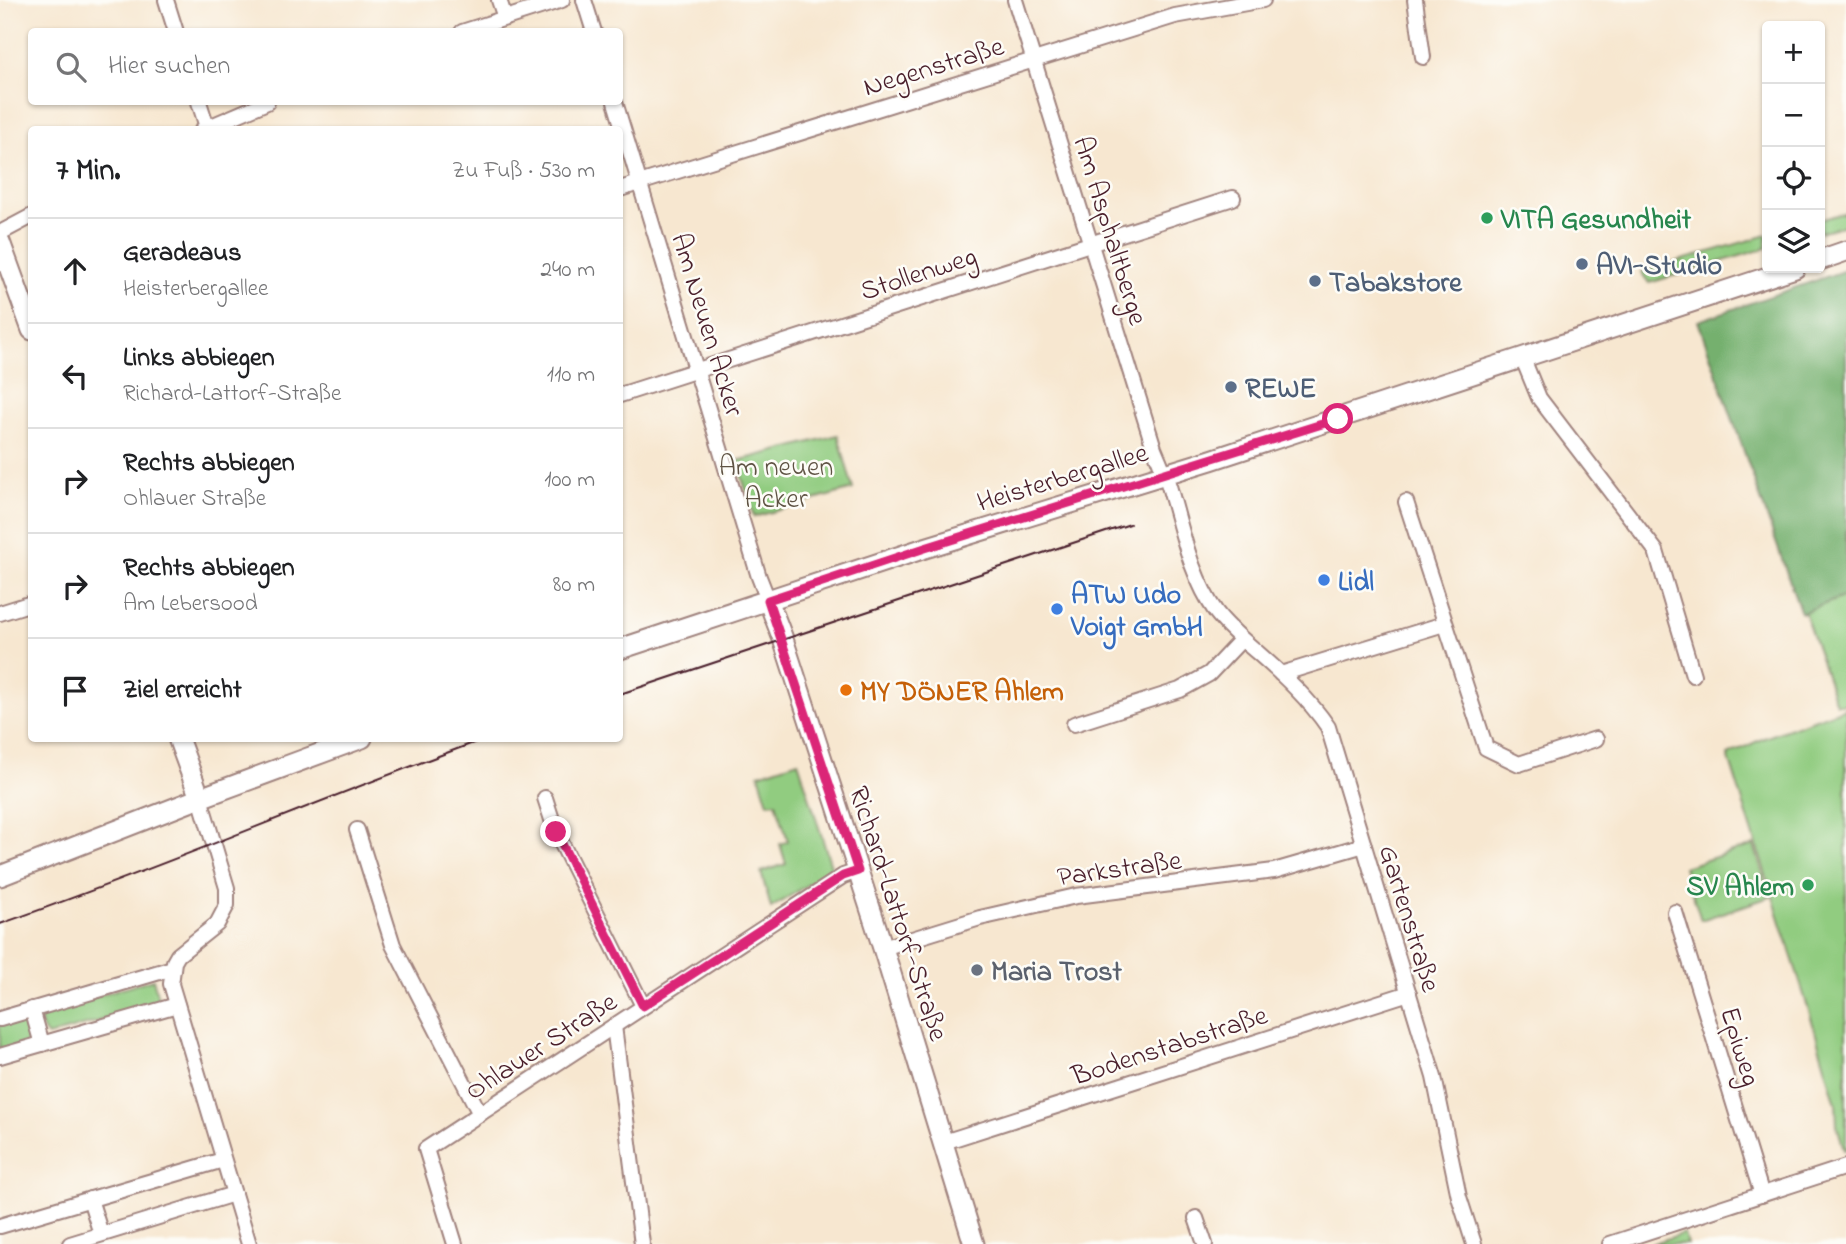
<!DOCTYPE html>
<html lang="de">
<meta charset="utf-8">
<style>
body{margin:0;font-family:"Indie Flower",sans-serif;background:#f2f2f2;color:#202124}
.controls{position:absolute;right:21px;top:21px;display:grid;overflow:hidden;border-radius:7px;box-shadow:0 2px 5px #0004}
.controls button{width:63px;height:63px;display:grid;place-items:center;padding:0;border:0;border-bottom:2px solid #e0e0e0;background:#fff;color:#202124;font:35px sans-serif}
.stop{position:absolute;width:21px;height:21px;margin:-16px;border:5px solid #db2777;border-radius:50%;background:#fff}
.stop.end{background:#db2777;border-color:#fff;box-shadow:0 2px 7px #0008}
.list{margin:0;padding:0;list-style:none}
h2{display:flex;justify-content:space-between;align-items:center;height:91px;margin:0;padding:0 28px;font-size:30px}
h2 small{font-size:23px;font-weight:400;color:#757577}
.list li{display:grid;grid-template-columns:46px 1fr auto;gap:21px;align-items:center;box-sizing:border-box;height:105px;padding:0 28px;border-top:2px solid #e0e0e0}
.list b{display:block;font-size:26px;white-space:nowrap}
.list p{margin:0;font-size:23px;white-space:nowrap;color:#757577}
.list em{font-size:23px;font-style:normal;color:#757577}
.icon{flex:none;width:38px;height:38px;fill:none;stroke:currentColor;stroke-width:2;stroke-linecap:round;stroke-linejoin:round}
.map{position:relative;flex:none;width:1846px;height:1244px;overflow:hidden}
.search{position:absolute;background:#fff;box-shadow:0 2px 5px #0004;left:28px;top:28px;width:595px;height:77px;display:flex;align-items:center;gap:18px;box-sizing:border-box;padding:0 24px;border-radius:7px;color:#757577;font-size:26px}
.panel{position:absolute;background:#fff;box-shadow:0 2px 5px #0004;left:28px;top:126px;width:595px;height:616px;border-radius:7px}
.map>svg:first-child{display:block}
.green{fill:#91cc80;stroke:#6e7656;stroke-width:2}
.forest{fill:#74b06e;stroke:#5f684c;stroke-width:2}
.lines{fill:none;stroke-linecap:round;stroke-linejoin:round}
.street-casing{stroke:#a0837e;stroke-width:18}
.secondary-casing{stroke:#a0837e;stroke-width:23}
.street{stroke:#fff;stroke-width:14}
.secondary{stroke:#fff;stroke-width:19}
.tram{stroke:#4a1f2b;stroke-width:2}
.route{stroke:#db2777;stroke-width:9}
.leisure-dot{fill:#2e9e5b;stroke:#fdfcf7;stroke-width:2.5}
.service-dot{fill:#5c6f8a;stroke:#fdfcf7;stroke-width:2.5}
.shop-dot{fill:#3f7fe0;stroke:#fdfcf7;stroke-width:2.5}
.food-dot{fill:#e8710a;stroke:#fdfcf7;stroke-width:2.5}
.worship-dot{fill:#6b7280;stroke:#fdfcf7;stroke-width:2.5}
.labels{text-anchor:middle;stroke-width:5;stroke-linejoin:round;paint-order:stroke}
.street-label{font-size:28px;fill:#4a1f2b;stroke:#fdfcf7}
.leisure-label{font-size:28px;font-weight:bold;fill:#27864d;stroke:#fdfcf7;text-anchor:start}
.service-label{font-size:28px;font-weight:bold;fill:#4e5e75;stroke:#fdfcf7;text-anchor:start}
.park-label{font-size:28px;fill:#5f5344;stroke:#fdfcf7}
.shop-label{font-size:28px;font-weight:bold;fill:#366cbe;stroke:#fdfcf7;text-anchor:start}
.food-label{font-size:28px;font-weight:bold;fill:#c56008;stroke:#fdfcf7;text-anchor:start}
.worship-label{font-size:28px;font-weight:bold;fill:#5b616d;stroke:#fdfcf7;text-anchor:start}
</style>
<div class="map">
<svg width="1846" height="1244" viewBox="0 0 1846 1244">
<rect width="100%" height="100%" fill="#fdfcf7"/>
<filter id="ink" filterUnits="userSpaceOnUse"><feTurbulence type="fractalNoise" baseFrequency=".0143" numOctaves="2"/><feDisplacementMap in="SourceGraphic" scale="14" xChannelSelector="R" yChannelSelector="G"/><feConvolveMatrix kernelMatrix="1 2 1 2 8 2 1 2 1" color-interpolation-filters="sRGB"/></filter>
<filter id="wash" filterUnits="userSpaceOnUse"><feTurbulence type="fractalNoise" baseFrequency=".00686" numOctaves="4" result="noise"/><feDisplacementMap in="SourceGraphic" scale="28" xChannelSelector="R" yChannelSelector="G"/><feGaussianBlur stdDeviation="1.57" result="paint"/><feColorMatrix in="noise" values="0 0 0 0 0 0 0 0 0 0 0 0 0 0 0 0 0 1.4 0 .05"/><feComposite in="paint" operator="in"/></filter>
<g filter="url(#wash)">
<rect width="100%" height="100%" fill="#f7e7d0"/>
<g class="green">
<path d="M 1846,212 L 1846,225 L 1820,232 L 1820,220 Z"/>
<path d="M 1767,235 L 1767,248 L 1649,283 L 1641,272 Z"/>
<path d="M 838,435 L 853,489 L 754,517 L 737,461 Z"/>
<path d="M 1846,596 L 1846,704 L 1836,704 L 1804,611 Z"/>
<path d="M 1846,708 L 1846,1150 L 1844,1150 L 1837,1125 L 1836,1104 L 1810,1014 L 1728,755 L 1764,738 Z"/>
<path d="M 798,761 L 832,869 L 771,908 L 761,872 L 786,864 L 780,844 L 788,841 L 776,802 L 768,803 L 759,774 Z"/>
<path d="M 1754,845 L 1770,897 L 1701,920 L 1684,867 Z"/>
<path d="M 153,979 L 159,1001 L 155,1005 L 48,1036 C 41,1030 39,1019 41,1012 Z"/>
<path d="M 22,1017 L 29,1042 L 0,1051 L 0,1023 Z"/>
<path d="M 1684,1233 L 1687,1244 L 1651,1244 Z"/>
</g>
<path class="forest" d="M 1846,270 L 1846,596 L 1801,613 L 1698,321 Z"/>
</g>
<g filter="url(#ink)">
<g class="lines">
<defs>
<g id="street">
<path d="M 166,0 L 176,32"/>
<path d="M 499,0 L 505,18"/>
<path d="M 584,0 L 594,32"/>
<path d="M 1015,0 L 1154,448 C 1160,463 1167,477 1171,493 C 1183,534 1191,576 1216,612 C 1228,628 1243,640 1258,653 C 1283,675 1309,699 1328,727 L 1434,1077 L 1459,1197 L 1474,1244"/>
<path d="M 1415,0 L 1423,57"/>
<path d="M 462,32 L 562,0"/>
<path d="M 199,102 L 207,127"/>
<path d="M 615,102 L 759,577 L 768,600"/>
<path d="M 202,130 L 267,102"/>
<path d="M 620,189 L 1175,16 L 1263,0"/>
<path d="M 0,233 L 32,216"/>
<path d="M 1523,359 L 1539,398 L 1656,551 L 1693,675"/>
<path d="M 620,395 L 1233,198"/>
<path d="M 1406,502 L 1486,748 L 1519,764 L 1596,739"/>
<path d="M 0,613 L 32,603"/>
<path d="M 1281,674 L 1444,624"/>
<path d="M 1074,724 L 1180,690 L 1209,674 L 1241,640"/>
<path d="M 200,798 L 227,888 L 227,905 L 217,924 L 178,955 L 174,962 L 171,984 L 249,1244"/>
<path d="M 545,798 L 556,832 L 643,1006"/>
<path d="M 357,830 L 393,945 L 480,1114"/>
<path d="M 1675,912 L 1762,1195"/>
<path d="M 883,948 L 980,918 L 1076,896 L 1274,871 L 1364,845"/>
<path d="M 32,1009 L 42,1044"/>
<path d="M 0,1019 L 173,968"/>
<path d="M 614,1026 L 642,1244"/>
<path d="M 0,1056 L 177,1005"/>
<path d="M 944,1142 L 1409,993"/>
<path d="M 90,1199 L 101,1234"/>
<path d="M 1196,1218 L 1205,1244"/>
<path d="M 0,1226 L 223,1160"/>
<path d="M 70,1244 L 234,1194"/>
<path d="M 455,1244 L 426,1149 L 843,876 L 858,871"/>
<path d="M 1610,1244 L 1846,1167"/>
</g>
<g id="secondary">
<path d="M 0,242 L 32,330"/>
<path d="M 1820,260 L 1846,251"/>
<path d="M 768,600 L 783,639 L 883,948 L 974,1244"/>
<path d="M 620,649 L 925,548 L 1211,460 L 1795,268"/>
<path d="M 178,738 L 200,798"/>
<path d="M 0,876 L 200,798 L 362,738"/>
</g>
</defs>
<use href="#street" class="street-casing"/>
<use href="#secondary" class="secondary-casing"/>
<use href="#street" class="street"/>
<use href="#secondary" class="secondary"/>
<g class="tram">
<path d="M 620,694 L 1130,524"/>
<path d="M 0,924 C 164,867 324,797 487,738"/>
</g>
</g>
</g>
<g class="lines" filter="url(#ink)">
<path class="route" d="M 556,832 L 643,1006 L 843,876 L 858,871 L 768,600 L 925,548 L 1338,419"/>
</g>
<g class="leisure-dot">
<circle cx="1487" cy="218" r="7"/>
<circle cx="1808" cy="885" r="7"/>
</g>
<g class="service-dot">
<circle cx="1582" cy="264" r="7"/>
<circle cx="1315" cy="281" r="7"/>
<circle cx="1231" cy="387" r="7"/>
</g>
<g class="shop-dot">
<circle cx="1324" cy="580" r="7"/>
<circle cx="1057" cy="609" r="7"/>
</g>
<circle class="food-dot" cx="846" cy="690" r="7"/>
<circle class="worship-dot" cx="977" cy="970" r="7"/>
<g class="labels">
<g class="street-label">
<text transform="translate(933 65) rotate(-17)" y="10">Negenstraße</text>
<text transform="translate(1112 230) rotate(73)" y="10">Am Asphaltberge</text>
<text transform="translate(918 272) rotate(-18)" y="10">Stollenweg</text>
<text transform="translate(709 324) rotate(73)" y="10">Am Neuen Acker</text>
<text transform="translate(1062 476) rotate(-17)" y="10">Heisterbergallee</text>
<text transform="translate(1119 867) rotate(-8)" y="10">Parkstraße</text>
<text transform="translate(900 913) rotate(72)" y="10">Richard-Lattorf-Straße</text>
<text transform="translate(1411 918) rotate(73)" y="10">Gartenstraße</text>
<text transform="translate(1169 1044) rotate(-18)" y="10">Bodenstabstraße</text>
<text transform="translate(540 1045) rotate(-33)" y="10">Ohlauer Straße</text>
<text transform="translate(1742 1046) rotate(73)" y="10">Epiweg</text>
</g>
<g class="leisure-label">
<text x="1501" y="228">VITA Gesundheit</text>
<text x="1794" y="895" text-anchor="end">SV Ahlem</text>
</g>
<g class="service-label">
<text x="1596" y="274">AVI-Studio</text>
<text x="1329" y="291">Tabakstore</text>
<text x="1245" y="397">REWE</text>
</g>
<g class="park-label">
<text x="776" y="475">Am neuen<tspan x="776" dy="32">Acker</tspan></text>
</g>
<g class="shop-label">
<text x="1338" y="590">Lidl</text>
<text x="1071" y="603">ATW Udo<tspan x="1071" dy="32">Voigt GmbH</tspan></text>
</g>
<g class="food-label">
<text x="860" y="700">MY DÖNER Ahlem</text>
</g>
<g class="worship-label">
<text x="991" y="980">Maria Trost</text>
</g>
</g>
</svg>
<div class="controls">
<button>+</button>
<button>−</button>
<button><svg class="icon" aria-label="locate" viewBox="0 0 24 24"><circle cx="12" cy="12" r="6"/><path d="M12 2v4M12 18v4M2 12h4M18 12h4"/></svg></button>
<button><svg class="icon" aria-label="layers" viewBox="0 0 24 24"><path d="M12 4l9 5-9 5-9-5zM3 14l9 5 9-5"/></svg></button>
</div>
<div class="stop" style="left:1338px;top:419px"></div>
<div class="stop end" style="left:556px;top:832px"></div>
<div class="search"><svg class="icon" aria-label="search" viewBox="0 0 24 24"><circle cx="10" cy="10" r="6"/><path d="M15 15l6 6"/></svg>Hier suchen</div>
<section class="panel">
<h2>7 Min.<small>Zu Fuß · 530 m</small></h2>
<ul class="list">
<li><svg class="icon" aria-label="ahead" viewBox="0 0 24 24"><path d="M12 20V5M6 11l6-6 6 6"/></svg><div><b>Geradeaus</b><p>Heisterbergallee</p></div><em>240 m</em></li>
<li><svg class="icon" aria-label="left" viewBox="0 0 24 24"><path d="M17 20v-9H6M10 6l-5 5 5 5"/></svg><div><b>Links abbiegen</b><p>Richard-Lattorf-Straße</p></div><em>110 m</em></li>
<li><svg class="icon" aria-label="right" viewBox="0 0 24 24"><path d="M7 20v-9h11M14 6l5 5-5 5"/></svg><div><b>Rechts abbiegen</b><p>Ohlauer Straße</p></div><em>100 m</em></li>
<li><svg class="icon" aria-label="right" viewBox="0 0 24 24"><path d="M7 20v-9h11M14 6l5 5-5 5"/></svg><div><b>Rechts abbiegen</b><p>Am Lebersood</p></div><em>80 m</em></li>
<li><svg class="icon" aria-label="arrive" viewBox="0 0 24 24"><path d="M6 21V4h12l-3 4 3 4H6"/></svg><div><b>Ziel erreicht</b></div></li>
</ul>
</section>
</div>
